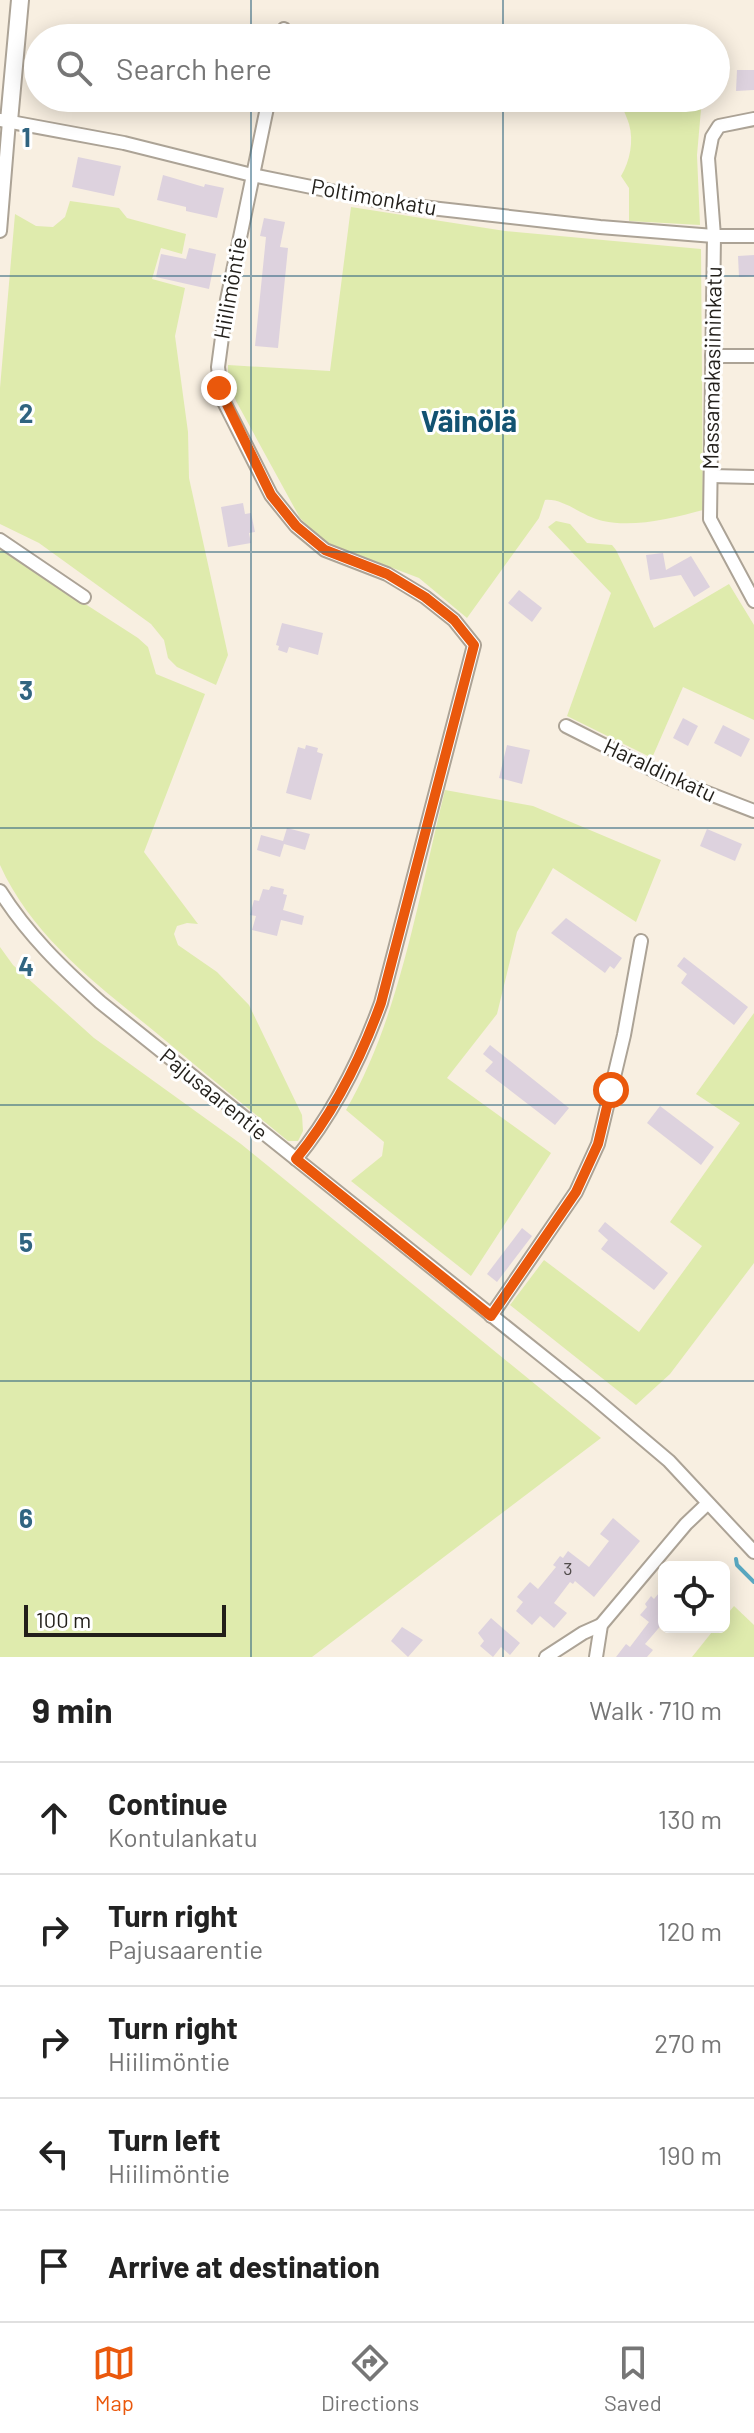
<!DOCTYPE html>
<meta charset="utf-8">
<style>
body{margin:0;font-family:Barlow,sans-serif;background:#f6f6f6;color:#222}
.controls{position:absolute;right:24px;bottom:24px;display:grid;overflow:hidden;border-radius:12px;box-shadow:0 4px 20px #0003}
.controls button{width:72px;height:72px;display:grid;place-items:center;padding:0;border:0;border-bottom:2px solid #e0e0e0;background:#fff;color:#222;font:40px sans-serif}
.scale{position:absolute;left:24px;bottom:20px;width:202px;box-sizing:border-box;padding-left:8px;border:4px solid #221f1a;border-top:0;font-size:22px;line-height:28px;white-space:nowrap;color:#221f1a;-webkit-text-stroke:6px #fff;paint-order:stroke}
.stop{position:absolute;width:24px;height:24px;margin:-18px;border:6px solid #ea580c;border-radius:50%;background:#fff}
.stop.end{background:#ea580c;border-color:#fff;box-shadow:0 2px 8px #0008}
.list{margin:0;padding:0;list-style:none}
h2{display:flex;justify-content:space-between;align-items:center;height:104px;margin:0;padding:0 32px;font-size:34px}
h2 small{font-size:26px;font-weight:400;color:#767676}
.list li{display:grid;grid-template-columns:52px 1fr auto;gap:24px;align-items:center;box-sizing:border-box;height:112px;padding:0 32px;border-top:2px solid #e0e0e0}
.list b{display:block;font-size:30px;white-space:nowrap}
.list p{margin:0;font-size:26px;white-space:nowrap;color:#767676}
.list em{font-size:26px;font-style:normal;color:#767676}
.icon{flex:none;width:44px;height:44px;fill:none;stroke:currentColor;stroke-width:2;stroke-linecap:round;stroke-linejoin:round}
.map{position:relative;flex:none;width:754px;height:1657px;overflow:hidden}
.search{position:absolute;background:#fff;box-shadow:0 4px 20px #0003;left:24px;right:24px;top:24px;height:88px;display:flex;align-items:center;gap:20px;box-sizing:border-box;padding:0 28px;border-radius:44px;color:#767676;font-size:30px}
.sheet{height:664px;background:#fff}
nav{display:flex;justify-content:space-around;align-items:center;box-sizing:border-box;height:112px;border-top:2px solid #e0e0e0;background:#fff;font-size:22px;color:#767676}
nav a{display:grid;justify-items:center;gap:4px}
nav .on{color:#ea580c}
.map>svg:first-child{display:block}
.green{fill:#dfebad}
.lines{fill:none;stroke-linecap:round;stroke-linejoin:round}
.stream{stroke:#59a8c1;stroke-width:4}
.building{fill:#ddd2de}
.minor-casing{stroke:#aca396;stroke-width:16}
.tertiary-casing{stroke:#aca396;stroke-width:20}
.minor{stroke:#fff;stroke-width:12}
.tertiary{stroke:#fff;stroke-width:16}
.route{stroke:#ea580c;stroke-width:10}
.grid{fill:none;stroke:#306480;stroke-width:2;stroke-opacity:0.55}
.labels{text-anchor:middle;stroke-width:6;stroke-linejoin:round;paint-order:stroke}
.number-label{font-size:18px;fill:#514c4b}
.street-label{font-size:22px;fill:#221f1a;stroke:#fff}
.district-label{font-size:30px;font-weight:bold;fill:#125271;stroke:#fff}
.grid-label{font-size:26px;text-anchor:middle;font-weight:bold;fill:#306480;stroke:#fff;stroke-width:6;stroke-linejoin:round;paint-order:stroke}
</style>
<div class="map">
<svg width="754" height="1657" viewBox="0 0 754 1657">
<rect width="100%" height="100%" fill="#f8efe1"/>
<g class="green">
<path d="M 622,98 L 702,98 L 697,155 L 700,225 L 629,221 L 629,188 L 621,176 C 630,161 634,141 629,124 C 626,114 621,108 622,98 Z"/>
<path d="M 70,201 L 119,208 L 127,218 L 186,234 L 182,254 L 161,248 L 152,279 L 185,288 L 175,336 L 188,432 L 189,478 L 228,655 L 216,685 L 177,667 L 168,658 L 164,640 L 151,624 L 39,543 L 0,524 L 0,388 L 15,214 L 36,226 L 53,227 L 65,217 Z"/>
<path d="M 351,207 L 505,231 L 701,249 L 703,510 C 673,518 634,528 603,521 C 583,517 564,498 545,500 L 539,518 L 467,618 L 419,578 L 324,542 L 300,518 L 236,401 L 228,382 L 228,365 L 330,371 Z"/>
<path d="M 556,521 L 570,524 L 587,543 L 612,545 L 616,550 L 654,628 L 729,584 L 754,625 L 754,720 L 683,687 L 652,758 L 567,716 L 611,593 L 548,527 Z"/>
<path d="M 0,549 L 138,638 L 148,647 L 156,674 L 205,694 L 144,852 L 198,924 L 187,923 L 177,926 L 174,934 L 178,945 L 217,972 L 249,1005 L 302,1115 L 303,1131 L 298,1141 L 288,1141 C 243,1104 198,1068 154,1031 C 95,983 32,936 0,865 Z"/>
<path d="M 445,790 L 533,806 L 661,860 L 636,922 L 553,868 L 517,932 L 497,1014 L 447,1078 L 551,1153 L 471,1276 L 351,1181 L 382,1156 L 384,1142 L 346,1110 C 400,1017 419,894 445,790 Z"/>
<path d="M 0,947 L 13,965 L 94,1038 L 241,1144 L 601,1438 L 312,1657 L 0,1657 Z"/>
<path d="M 754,1013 L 754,1263 L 670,1374 L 636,1405 L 510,1305 L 544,1260 L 639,1332 L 702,1246 L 670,1222 L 740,1123 L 696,1094 Z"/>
<path d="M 734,1606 L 754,1625 L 754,1657 L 692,1657 L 716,1627 L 724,1627 L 724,1618 Z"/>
</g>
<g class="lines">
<path class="stream" d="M 736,1559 L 737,1565 L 754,1582"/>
</g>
<g class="building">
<path d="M 737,70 L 754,70 L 754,90 L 736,91 Z"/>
<path d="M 78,157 L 121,166 L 114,196 L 72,187 Z"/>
<path d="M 163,175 L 204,187 L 205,184 L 224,188 L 217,218 L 186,211 L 186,207 L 157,200 Z"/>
<path d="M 264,218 L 285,222 L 280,247 L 288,248 L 278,348 L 255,346 L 266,237 L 260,236 Z"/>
<path d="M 189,248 L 216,254 L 209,289 L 156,277 L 161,254 L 186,259 Z"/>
<path d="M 754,255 L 754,276 L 739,277 L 738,256 Z"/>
<path d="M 243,503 L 245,514 L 251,513 L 255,532 L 249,533 L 251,543 L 228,547 L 221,507 Z"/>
<path d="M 663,553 L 666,570 L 691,556 L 710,587 L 694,597 L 681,575 L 650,580 L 646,555 Z"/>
<path d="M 519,590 L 542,608 L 532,622 L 508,603 Z"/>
<path d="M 282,623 L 323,633 L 318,655 L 289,647 L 287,653 L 278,650 L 279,646 L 276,645 Z"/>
<path d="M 683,718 L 698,726 L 688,746 L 673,738 Z"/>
<path d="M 723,725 L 750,739 L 741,757 L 714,743 Z"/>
<path d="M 306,745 L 318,748 L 317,752 L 323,754 L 311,800 L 286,793 L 298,747 L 305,749 Z"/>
<path d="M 507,745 L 530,750 L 522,784 L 499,778 Z"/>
<path d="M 287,828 L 310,834 L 305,850 L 284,844 L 280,857 L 257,850 L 261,835 L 283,841 Z"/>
<path d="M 707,829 L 742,844 L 735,861 L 700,846 Z"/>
<path d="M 271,886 L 284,889 L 283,894 L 287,895 L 283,910 L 304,916 L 302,925 L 281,920 L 277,936 L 252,930 L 256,916 L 250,915 L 254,900 L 259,901 L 263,889 L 269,890 Z"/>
<path d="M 566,918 L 622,958 L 614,969 L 610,966 L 605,973 L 551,933 Z"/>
<path d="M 684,957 L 748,1007 L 734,1025 L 681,983 L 687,974 L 677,966 Z"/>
<path d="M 490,1045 L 569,1108 L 555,1125 L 485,1071 L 493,1062 L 483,1054 Z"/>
<path d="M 660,1106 L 714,1147 L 701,1165 L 647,1123 Z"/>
<path d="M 605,1222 L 668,1273 L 654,1290 L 601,1249 L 608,1240 L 598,1231 Z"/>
<path d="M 522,1228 L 532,1236 L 497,1282 L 487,1274 Z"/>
<path d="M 613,1518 L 640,1541 L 594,1597 L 575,1581 L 573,1584 L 570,1582 L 554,1603 L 567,1613 L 554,1628 L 540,1616 L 532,1625 L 516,1611 L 523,1602 L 517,1597 L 530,1582 L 538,1589 L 556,1567 L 553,1565 L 560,1556 L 563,1558 L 568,1551 L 589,1567 L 609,1541 L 600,1534 Z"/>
<path d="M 664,1587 L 664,1622 L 645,1644 L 653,1650 L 647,1657 L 616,1657 L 626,1644 L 630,1647 L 649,1622 L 640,1615 L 647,1607 L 645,1604 L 651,1596 L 654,1599 Z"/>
<path d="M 491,1618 L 520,1643 L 510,1655 L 501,1647 L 493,1657 L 480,1646 L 484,1641 L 478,1633 Z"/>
<path d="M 402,1627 L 423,1640 L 408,1657 L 391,1641 Z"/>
</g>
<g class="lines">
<defs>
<g id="minor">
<path d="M 282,38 L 284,29"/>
<path d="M 269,98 L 227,300 L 218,367 L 222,398 L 271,495 L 296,526 L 325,550 L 387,574 L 425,597 L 454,620 L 474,645 L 381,1003 C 361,1058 333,1114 296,1159"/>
<path d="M 754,119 L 719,126 L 712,137 L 708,158 L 714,236 L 710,519 L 754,601"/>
<path d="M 0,120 L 124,143 L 252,175 L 395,204 L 600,227 L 714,236 L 754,236"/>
<path d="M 0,231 L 9,121"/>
<path d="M 712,356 L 754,356"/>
<path d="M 711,476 L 754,477"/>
<path d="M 0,540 L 84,597"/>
<path d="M 566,726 L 671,779 L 754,811"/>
<path d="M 0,891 C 27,934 62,968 100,1002 L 591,1395 L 669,1461 L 754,1552"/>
<path d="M 491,1316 L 576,1192 L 598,1144 L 624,1035 L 641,941"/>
<path d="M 546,1657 L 583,1633 L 601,1625"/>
<path d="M 596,1657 L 601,1625 L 686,1524 L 707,1504"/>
</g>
<path id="tertiary" d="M 9,121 L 20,0"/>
</defs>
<use href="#minor" class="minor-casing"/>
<use href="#tertiary" class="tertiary-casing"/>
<use href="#minor" class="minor"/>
<use href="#tertiary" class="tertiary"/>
</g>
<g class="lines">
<path class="route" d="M 219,388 L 271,495 L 296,526 L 325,550 L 387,574 L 425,597 L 454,620 L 474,645 L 381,1003 C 361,1058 333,1114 296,1159 L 491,1316 L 576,1192 L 598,1144 L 611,1090"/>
</g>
<path class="grid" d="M 251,0 L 251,38M 503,0 L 503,38M 251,98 L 251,1657M 503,98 L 503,1657M 0,276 L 754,276M 0,552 L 754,552M 0,828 L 754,828M 0,1105 L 754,1105M 0,1381 L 754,1381"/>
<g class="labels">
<g class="number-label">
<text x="568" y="1575">3</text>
</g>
<g class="street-label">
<text transform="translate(374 197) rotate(10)" y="8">Poltimonkatu</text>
<text transform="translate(230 288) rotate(-80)" y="8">Hiilimöntie</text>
<text transform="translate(712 368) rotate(-89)" y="8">Massamakasiininkatu</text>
<text transform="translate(660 770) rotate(25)" y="8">Haraldinkatu</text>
<text transform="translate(214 1094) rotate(39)" y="8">Pajusaarentie</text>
</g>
<g class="district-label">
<text x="469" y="432">Väinölä</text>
</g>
</g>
<g class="grid-label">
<text x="26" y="147">1</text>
<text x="26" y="423">2</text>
<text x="26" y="700">3</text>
<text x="26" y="976">4</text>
<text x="26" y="1252">5</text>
<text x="26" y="1528">6</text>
</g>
</svg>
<div class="controls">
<button><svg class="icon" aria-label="locate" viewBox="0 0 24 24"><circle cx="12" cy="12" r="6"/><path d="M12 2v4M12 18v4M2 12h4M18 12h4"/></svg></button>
</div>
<div class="scale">100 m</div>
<div class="stop" style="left:611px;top:1090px"></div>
<div class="stop end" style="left:219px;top:388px"></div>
<div class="search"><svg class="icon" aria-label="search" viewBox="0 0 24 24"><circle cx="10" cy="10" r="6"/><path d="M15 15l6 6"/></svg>Search here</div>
</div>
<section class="sheet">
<h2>9 min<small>Walk · 710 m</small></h2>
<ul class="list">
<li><svg class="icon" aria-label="ahead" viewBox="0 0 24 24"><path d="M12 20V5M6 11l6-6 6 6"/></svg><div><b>Continue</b><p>Kontulankatu</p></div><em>130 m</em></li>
<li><svg class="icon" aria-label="right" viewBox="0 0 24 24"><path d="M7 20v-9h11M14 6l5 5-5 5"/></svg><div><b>Turn right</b><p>Pajusaarentie</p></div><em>120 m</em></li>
<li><svg class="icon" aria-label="right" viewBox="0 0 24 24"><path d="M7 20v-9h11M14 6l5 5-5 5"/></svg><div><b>Turn right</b><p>Hiilimöntie</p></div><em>270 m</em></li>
<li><svg class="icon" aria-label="left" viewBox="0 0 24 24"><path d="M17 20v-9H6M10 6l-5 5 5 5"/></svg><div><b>Turn left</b><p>Hiilimöntie</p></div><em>190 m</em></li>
<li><svg class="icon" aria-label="arrive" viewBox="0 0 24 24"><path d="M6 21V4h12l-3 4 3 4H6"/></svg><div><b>Arrive at destination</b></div></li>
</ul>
</section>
<nav>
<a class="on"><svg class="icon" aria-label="map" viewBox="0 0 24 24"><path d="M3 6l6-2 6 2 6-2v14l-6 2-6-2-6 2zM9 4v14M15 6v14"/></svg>Map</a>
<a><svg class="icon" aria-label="directions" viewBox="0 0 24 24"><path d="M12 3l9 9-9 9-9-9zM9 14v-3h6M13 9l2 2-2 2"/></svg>Directions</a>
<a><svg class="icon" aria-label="saved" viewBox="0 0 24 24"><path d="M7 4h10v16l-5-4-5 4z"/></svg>Saved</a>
</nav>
